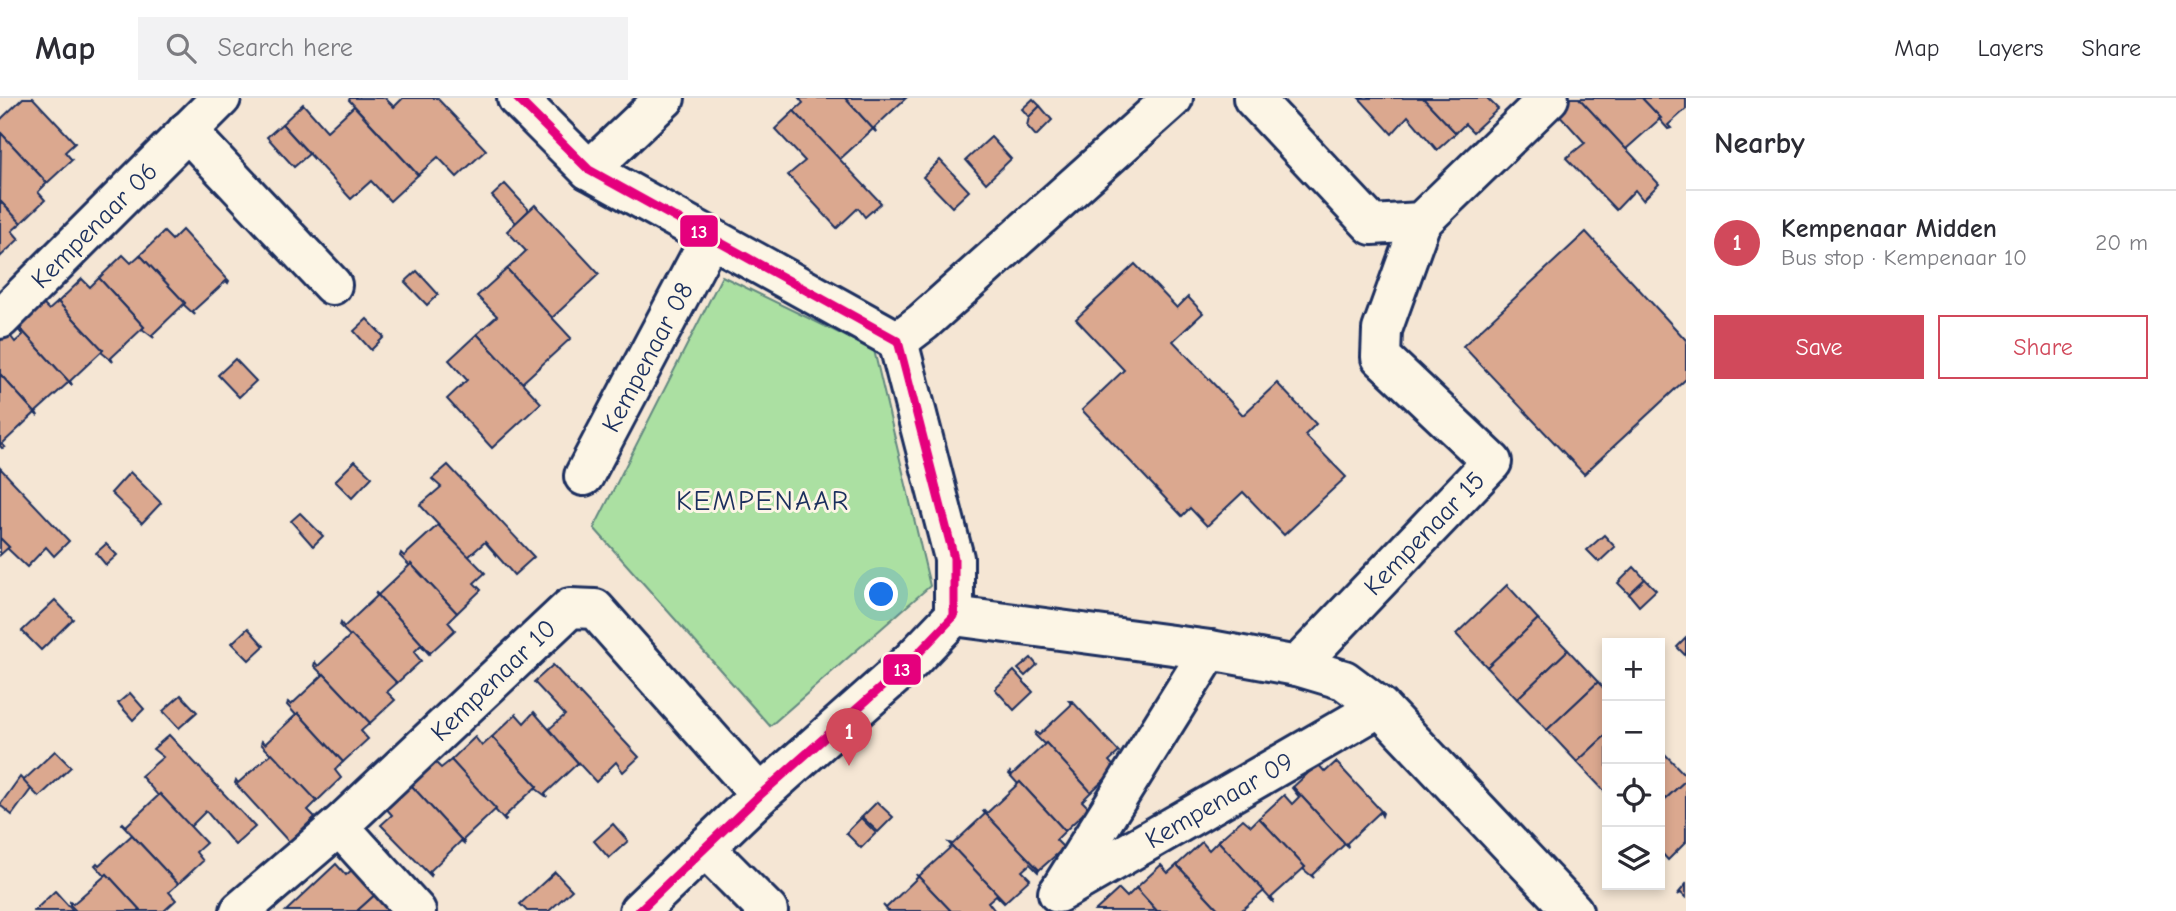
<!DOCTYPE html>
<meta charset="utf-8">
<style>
body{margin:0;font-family:"Comic Neue",sans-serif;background:#f2f2f3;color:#2b2b33}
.controls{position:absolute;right:21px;bottom:21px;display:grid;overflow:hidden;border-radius:0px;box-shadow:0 4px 10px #0003}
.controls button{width:63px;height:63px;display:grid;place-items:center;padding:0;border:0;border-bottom:2px solid #e1e1e2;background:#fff;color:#2b2b33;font:35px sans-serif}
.you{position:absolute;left:882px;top:497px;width:24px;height:24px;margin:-18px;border:5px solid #fff;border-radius:50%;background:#1a73e8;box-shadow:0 0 0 10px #1a73e833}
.badge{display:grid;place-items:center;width:46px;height:46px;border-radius:50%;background:#d1495b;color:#fff;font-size:23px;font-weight:700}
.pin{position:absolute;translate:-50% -58px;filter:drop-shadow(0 2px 4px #0008)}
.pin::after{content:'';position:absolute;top:37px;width:24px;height:21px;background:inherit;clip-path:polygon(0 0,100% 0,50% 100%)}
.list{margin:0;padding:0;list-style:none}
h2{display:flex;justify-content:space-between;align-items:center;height:91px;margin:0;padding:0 28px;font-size:30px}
h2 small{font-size:23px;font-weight:400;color:#7c7c81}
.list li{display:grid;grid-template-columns:46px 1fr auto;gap:21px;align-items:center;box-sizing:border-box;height:105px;padding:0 28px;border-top:2px solid #e1e1e2}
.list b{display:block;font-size:26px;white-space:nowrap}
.list p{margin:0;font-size:23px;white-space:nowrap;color:#7c7c81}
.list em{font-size:23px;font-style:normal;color:#7c7c81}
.actions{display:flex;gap:14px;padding:21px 28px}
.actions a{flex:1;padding:16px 0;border:2px solid #d1495b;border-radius:0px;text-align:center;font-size:24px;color:#d1495b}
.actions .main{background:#d1495b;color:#fff}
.icon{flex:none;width:38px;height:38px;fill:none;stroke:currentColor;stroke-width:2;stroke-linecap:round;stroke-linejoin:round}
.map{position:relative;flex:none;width:1686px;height:813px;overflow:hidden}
header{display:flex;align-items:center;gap:42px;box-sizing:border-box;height:98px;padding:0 35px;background:#fff;border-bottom:2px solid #e1e1e2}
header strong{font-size:33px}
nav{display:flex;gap:38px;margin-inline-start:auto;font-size:24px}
.search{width:490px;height:63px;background:#f2f2f3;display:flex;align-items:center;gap:18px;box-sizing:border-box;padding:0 24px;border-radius:0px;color:#7c7c81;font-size:26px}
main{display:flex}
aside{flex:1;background:#fff}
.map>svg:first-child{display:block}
.green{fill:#abe0a2;stroke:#638880;stroke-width:2}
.building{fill:#dba88f;stroke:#1b2f5e;stroke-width:2}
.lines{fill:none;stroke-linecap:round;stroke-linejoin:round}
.street-casing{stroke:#1b2f5e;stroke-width:44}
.secondary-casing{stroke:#1b2f5e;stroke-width:44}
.street{stroke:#fcf5e5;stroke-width:38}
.secondary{stroke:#fcf5e5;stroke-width:38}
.bus-1-casing{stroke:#fcf5e5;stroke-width:14}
.bus-1{stroke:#e5007d;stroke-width:9}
.labels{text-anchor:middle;stroke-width:6;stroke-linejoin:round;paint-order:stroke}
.street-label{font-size:26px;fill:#1b2f5e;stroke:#fcf5e5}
.neighbourhood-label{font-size:28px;letter-spacing:2px;fill:#1b2f5e;stroke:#fcf5e5}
.line-badge{stroke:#fcf5e5;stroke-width:2.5}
.badge-label{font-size:19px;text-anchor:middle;font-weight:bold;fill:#fff}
</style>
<header>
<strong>Map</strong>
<div class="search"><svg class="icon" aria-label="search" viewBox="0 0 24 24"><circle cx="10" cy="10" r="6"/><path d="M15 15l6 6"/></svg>Search here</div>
<nav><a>Map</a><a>Layers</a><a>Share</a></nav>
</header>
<main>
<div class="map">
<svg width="1686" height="813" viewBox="0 0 1686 813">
<rect width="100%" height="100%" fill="#f5e6d4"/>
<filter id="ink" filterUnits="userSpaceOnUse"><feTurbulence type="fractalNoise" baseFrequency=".0143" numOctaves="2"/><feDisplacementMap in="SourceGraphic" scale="14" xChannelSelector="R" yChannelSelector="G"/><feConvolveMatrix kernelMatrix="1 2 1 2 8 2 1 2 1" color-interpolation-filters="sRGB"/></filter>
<g filter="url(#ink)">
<path class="green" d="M 722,178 L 874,252 L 930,488 L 770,628 L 594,430 Z"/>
<g class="building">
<path d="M 23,0 L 33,0 L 75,45 L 65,54 L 72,62 L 47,85 L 1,35 L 0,37 L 0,22 Z"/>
<path d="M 350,0 L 385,0 L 394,9 L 403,0 L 437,0 L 486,52 L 457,79 L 438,59 L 418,77 L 349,2 Z"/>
<path d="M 799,0 L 845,0 L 876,34 L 873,31 L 839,62 L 794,13 L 803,5 Z"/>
<path d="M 845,0 L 906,0 L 874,30 L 876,34 Z"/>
<path d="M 1359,0 L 1423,0 L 1456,35 L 1437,52 L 1408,18 L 1392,36 Z"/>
<path d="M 1423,0 L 1487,0 L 1498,11 L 1473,34 L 1465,26 L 1456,35 Z"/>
<path d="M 1568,0 L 1579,0 L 1659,86 L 1643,102 L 1635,92 L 1616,112 L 1566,60 L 1585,45 L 1556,13 Z"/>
<path d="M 1579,0 L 1642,0 L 1661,20 L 1626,51 Z"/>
<path d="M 1642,0 L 1686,0 L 1686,11 L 1668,27 L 1671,30 L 1668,31 L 1659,21 L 1661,20 Z"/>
<path d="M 1033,1 L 1040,8 L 1029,19 L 1022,11 Z"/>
<path d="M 303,6 L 327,33 L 354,8 L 418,77 L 390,103 L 371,83 L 351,101 L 282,26 Z"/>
<path d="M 1040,8 L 1052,22 L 1036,38 L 1027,28 L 1029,19 Z"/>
<path d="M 794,13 L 881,105 L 865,119 L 858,110 L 837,130 L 788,77 L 805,63 L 775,31 Z"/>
<path d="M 282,26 L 309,56 L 294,69 L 267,39 Z"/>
<path d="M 1,35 L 47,85 L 38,94 L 45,102 L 21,125 L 0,103 Z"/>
<path d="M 991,39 L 1011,61 L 986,85 L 966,62 Z"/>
<path d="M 940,62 L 969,93 L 952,109 L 923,79 Z"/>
<path d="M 505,86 L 529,112 L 516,125 L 492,98 Z"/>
<path d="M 0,103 L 21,125 L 12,133 L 19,141 L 0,159 Z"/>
<path d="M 535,107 L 599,176 L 552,220 L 507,171 L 526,153 L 507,133 Z"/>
<path d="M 182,132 L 229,183 L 228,185 L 226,183 L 193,213 L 195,217 L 184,207 L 185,205 L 140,157 L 164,134 L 172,142 Z"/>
<path d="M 1586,134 L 1686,242 L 1686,281 L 1584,376 L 1463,248 Z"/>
<path d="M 123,157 L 131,165 L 140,157 L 185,205 L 152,237 L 154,240 L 142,231 L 144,229 L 99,180 Z"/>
<path d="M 1135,166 L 1177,210 L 1188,199 L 1203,215 L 1173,243 L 1243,317 L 1277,285 L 1316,326 L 1305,337 L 1346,379 L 1284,437 L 1243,394 L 1207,428 L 1190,410 L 1182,418 L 1082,312 L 1124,272 L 1076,221 Z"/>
<path d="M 507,171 L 571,240 L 522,285 L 477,236 L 497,218 L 477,198 Z"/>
<path d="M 417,173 L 438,196 L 427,207 L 405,184 Z"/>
<path d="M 99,180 L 144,229 L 111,260 L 113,264 L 101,254 L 103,252 L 58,204 L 82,181 L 90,189 Z"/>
<path d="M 41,204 L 49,212 L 58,204 L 103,252 L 70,283 L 72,287 L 17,227 Z"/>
<path d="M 367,221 L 384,239 L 371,252 L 354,233 Z"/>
<path d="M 17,227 L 72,287 L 69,284 L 36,314 L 38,318 L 0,276 L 0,243 L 8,235 L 15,244 L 23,237 L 15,228 Z"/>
<path d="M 477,236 L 541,305 L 492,350 L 447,301 L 467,282 L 449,262 Z"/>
<path d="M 235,261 L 256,283 L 239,299 L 218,277 Z"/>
<path d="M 0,276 L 38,318 L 35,315 L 2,346 L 5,349 L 2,350 L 0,348 Z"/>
<path d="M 355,363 L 372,379 L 352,400 L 335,383 Z"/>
<path d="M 448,367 L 534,459 L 514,477 L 485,444 L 468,459 L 420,407 L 441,389 L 432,381 Z"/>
<path d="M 0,370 L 69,443 L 54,458 L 46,449 L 27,469 L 7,450 L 9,449 L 0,440 Z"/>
<path d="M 130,374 L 161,405 L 142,425 L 111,395 Z"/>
<path d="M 300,415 L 323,438 L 313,448 L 291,423 Z"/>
<path d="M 438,427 L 485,475 L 474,485 L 481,492 L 457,515 L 411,466 L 410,468 L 400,458 L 401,455 L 404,458 Z"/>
<path d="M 1604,437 L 1615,449 L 1599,464 L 1587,452 Z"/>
<path d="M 0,440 L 9,449 L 0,457 Z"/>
<path d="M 106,446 L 117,457 L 106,467 L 96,455 Z"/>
<path d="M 411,466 L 457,515 L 448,524 L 455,532 L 430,555 L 375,494 L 378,497 Z"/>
<path d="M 1634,469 L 1645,481 L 1629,496 L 1618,485 Z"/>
<path d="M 1645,481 L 1656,492 L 1639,508 L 1629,496 Z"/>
<path d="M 1507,487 L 1538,521 L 1487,569 L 1456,536 Z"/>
<path d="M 375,494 L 430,555 L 429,556 L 421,547 L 414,554 L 421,563 L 397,585 L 340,528 L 341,525 L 344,529 L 377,498 Z"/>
<path d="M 55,502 L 73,521 L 41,552 L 22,533 Z"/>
<path d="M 1538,521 L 1568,552 L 1517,601 L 1487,569 Z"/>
<path d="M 248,530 L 264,548 L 249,562 L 232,545 Z"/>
<path d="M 351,537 L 397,585 L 387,594 L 395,602 L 370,625 L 324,576 L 323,577 L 314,568 L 315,564 L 318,568 Z"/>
<path d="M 1686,540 L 1686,558 L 1677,549 Z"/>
<path d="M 1568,552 L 1598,584 L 1547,632 L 1517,601 Z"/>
<path d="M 1031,560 L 1037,567 L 1025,578 L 1018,571 Z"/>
<path d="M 553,567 L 639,659 L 623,674 L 616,664 L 596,684 L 548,632 L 565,617 L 534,584 Z"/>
<path d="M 1014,573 L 1033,594 L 1014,612 L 995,591 Z"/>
<path d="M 324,576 L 370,625 L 361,633 L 368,641 L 343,664 L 298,615 L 296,617 L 287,607 L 288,604 L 291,607 Z"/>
<path d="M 1598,584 L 1607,594 L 1607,636 L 1577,664 L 1547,632 Z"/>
<path d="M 130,595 L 144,611 L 133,622 L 118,605 Z"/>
<path d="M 181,597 L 197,614 L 179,630 L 163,613 Z"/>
<path d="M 1069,603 L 1072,603 L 1119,654 L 1109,663 L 1116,671 L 1091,694 L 1046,645 L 1044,646 L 1035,637 L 1036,634 L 1039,637 L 1072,606 Z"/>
<path d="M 534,614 L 578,665 L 545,696 L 547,699 L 535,690 L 537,688 L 492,639 L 516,616 L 524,625 Z"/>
<path d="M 298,615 L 343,664 L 335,672 L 341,680 L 317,703 L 261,646 L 262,643 L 265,646 Z"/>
<path d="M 1607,636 L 1607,696 L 1577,664 Z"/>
<path d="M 169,637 L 255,729 L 235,747 L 206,713 L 190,729 L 160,696 L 158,698 L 156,695 L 141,678 L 163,659 L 153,651 Z"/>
<path d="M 475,639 L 482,648 L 492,639 L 537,688 L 504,719 L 506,722 L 505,723 L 451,662 Z"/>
<path d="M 1046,645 L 1091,694 L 1082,703 L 1089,710 L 1065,733 L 1020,684 L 1018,686 L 1009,676 L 1010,674 L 1012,677 Z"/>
<path d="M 1660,651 L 1686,678 L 1686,682 L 1660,706 Z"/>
<path d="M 55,653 L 71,669 L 39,699 L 23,683 Z"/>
<path d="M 272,655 L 317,703 L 308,712 L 315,719 L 289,744 L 235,685 L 236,682 L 238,685 Z"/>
<path d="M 451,662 L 496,711 L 463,742 L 465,746 L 410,686 L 434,663 L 441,670 Z"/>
<path d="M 1336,664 L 1383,715 L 1382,718 L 1380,714 L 1347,745 L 1348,749 L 1293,689 L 1318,666 L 1325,674 Z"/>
<path d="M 20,679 L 31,691 L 12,717 L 0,707 Z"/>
<path d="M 1686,682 L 1686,744 L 1668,762 L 1660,753 L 1660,706 Z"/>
<path d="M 1020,684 L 1065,733 L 1056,742 L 1064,750 L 1039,772 L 983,713 L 984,712 L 987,715 Z"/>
<path d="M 410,686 L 465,746 L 461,743 L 429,774 L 432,776 L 431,778 L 381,727 L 392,717 L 385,709 Z"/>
<path d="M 1293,689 L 1348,749 L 1345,746 L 1312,777 L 1314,780 L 1303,771 L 1305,769 L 1259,720 L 1284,697 L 1292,706 L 1299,699 L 1292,690 Z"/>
<path d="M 160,696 L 206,745 L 196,754 L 203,763 L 178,786 L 122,726 L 123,725 L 126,728 Z"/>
<path d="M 877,704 L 893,719 L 878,734 L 862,719 Z"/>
<path d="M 983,713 L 1039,772 L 1038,774 L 1030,766 L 1022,773 L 1030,781 L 1005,804 L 949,745 L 953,746 L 985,716 Z"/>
<path d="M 861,720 L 876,735 L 861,750 L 846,735 Z"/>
<path d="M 1259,720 L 1305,769 L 1271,800 L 1274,802 L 1273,804 L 1218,743 L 1243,721 L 1251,728 Z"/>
<path d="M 613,726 L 628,743 L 609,760 L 594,743 Z"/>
<path d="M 132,737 L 178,786 L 169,794 L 176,802 L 164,813 L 141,813 L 107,776 L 105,778 L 95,767 L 97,765 L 99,767 Z"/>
<path d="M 1218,743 L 1264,793 L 1241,813 L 1220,813 L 1177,767 L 1202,744 L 1209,752 Z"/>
<path d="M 949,745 L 1005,804 L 1004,805 L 996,797 L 988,804 L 995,813 L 951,813 L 916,776 L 919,778 L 952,748 Z"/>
<path d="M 336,766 L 346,777 L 354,770 L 377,795 L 357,813 L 286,813 Z"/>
<path d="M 1161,767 L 1168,775 L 1177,767 L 1220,813 L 1157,813 L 1136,790 Z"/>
<path d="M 555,774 L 572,792 L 549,813 L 527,813 L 520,806 Z"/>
<path d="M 107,776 L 141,813 L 76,813 L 70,807 L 70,804 L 73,806 Z"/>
<path d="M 916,776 L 951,813 L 888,813 L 883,807 L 886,810 L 918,779 Z"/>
<path d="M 1686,786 L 1686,800 L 1681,795 L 1677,797 Z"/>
<path d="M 1136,790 L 1157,813 L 1095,813 L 1119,791 L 1127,799 Z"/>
<path d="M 55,793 L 73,813 L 34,813 Z"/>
<path d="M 377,795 L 394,813 L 357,813 Z"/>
</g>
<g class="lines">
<defs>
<g id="street">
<path d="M 1253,0 L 1372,127 L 1421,124 L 1549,0"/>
<path d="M 187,33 L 332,187"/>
<path d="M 589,72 L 665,0"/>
<path d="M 0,221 L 221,0"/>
<path d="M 584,378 L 710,140"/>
<path d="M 954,518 L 1210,552 L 1297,568 L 1344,582 L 1380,609 L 1573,813"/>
<path d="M 1297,568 L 1492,364 L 1381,259 L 1382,232 L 1421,124"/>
<path d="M 339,728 L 416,813"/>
<path d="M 705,750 L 768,813"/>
<path d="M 1062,789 L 1210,552"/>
<path d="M 1058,795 L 1380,609"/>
<path d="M 240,813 L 339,728 L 570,510 L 595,511 L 760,697"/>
<path d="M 639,813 L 760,697 L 911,563 L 954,518 L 954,460 L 898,243"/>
</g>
<path id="secondary" d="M 517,0 L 589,72 L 898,243 L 923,224 L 1173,0"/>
</defs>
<use href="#street" class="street-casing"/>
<use href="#secondary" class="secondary-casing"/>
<use href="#street" class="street"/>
<use href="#secondary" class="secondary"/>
<defs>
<g id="bus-1">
<path d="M 517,0 L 589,72 L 898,243"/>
<path d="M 639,813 L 760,697 L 911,563 L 954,518 L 954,460 L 898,243"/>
</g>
</defs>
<use href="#bus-1" class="bus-1-casing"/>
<use href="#bus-1" class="bus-1"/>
</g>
</g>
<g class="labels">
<g class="street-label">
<text transform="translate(94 127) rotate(-45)" y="9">Kempenaar 06</text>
<text transform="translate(647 259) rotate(-62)" y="9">Kempenaar 08</text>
<text transform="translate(1424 435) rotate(-46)" y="9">Kempenaar 15</text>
<text transform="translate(493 582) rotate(-44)" y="9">Kempenaar 10</text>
<text transform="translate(1219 702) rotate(-30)" y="9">Kempenaar 09</text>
</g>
<g class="neighbourhood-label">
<text x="763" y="412">KEMPENAAR</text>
</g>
</g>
<g class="line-badge">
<rect x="679" y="116" width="40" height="34" rx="7" fill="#e5007d"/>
<rect x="882" y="555" width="40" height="33" rx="7" fill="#e5007d"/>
</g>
<g class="badge-label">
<text x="699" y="140">13</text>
<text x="902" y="578">13</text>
</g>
</svg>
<div class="controls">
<button>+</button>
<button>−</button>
<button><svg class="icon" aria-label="locate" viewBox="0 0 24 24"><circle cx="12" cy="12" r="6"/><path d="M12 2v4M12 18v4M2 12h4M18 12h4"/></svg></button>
<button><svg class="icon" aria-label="layers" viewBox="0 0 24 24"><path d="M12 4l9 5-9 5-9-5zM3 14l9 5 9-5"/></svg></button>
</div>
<div class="you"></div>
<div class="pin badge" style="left:849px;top:668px">1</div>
</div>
<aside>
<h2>Nearby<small></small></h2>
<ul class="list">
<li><span class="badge">1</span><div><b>Kempenaar Midden</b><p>Bus stop · Kempenaar 10</p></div><em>20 m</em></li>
</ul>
<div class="actions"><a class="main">Save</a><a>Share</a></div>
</aside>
</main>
